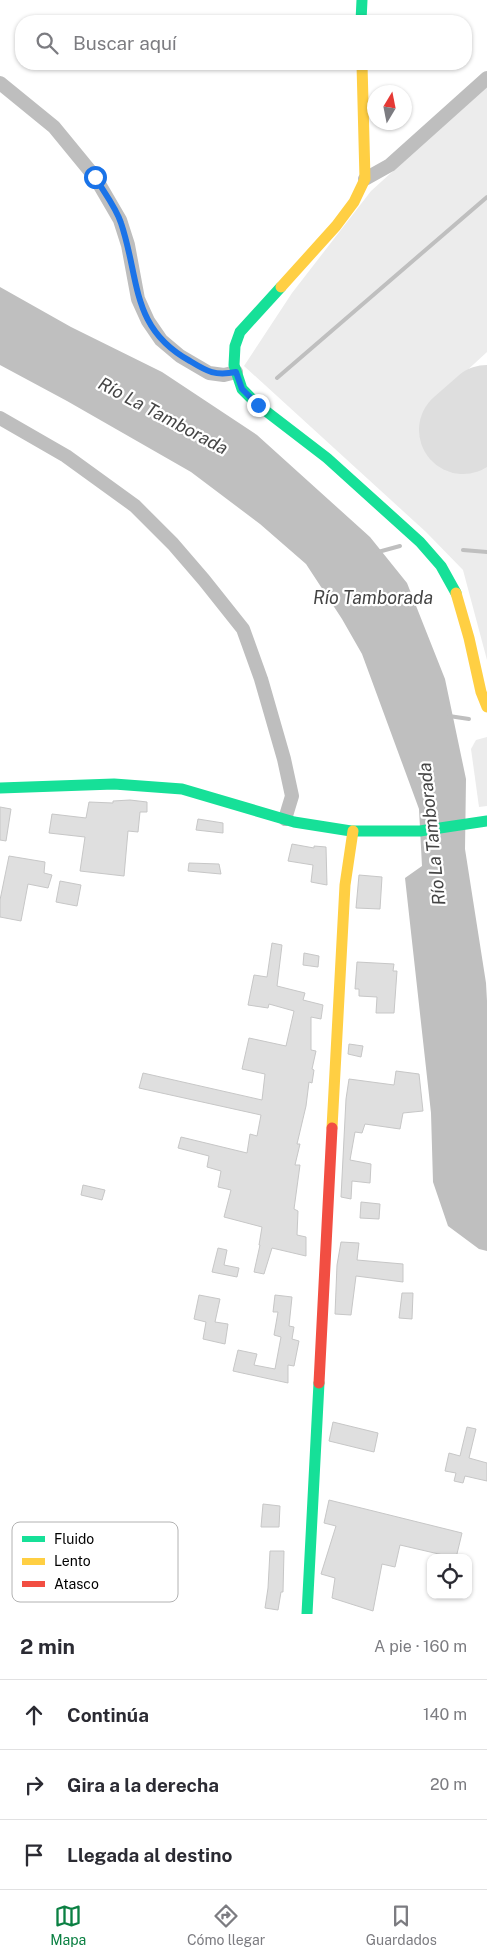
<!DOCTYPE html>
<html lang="es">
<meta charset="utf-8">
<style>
body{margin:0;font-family:"Public Sans",sans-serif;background:#f7f7f7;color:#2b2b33}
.controls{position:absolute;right:15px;bottom:15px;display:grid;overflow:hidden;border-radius:10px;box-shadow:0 1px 4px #0004}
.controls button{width:45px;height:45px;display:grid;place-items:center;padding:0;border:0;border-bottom:1px solid #e1e1e2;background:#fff;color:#2b2b33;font:25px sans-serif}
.compass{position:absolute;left:367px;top:85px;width:45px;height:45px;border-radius:50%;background:#fff;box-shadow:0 1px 4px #0004;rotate:10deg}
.stop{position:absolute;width:15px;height:15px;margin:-11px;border:4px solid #1a73e8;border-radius:50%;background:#fff}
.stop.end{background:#1a73e8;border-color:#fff;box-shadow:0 1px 5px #0008}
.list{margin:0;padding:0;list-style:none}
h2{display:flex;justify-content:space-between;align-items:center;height:65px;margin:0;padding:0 20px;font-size:21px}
h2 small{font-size:16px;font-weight:400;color:#7c7c81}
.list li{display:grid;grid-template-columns:32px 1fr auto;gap:15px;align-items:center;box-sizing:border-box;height:70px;padding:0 20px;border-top:1px solid #e1e1e2}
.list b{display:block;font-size:19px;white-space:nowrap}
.list em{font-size:16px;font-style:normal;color:#7c7c81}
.icon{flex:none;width:28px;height:28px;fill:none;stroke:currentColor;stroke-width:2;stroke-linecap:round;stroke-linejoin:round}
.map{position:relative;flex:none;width:487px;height:1614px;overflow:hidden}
.search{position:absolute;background:#fff;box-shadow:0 1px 4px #0004;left:15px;right:15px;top:15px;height:55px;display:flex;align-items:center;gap:12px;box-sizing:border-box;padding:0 18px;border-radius:20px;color:#7c7c81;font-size:19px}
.sheet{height:275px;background:#fff}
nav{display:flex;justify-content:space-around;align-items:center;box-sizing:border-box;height:70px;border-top:1px solid #e1e1e2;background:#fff;font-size:14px;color:#7c7c81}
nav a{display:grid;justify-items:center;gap:2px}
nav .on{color:#0b8043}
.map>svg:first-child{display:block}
.green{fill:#ececec}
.water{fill:#bfbfbf}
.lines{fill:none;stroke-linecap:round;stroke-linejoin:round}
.stream{stroke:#bfbfbf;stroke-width:4}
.runway{stroke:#dedede;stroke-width:88}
.building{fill:#dfdfdf;stroke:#c7c7c7}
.street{stroke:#bebebe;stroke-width:14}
.fast{stroke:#16e098;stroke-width:11}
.slow{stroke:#ffcf43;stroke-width:11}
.jam{stroke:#f24e42;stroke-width:11}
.route{stroke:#1a73e8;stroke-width:6}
.labels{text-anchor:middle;stroke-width:4.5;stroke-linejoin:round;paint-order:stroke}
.water-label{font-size:18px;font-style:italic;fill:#444;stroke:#fff}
.key{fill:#fff;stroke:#b2b2b2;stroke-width:1}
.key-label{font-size:14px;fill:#000}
</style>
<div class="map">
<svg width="487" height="1614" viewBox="0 0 487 1614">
<rect width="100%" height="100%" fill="#fff"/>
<g class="green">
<path d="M 487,86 L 487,352 L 436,399 L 487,456 L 487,660 L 463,570 L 426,532 L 244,366 L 292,293 L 371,191 Z"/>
<path d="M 487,737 L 487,806 L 479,807 L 471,749 L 476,740 Z"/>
</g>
<path class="water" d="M 0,287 L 71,327 L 162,372 L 257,435 L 370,537 L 407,583 L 445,679 L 466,779 L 465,849 L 486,983 L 487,1001 L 487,1251 L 479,1249 L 448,1226 L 433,1182 L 431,1113 L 405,878 L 422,866 L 419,809 L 362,654 L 342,619 L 306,564 L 260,524 L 191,472 L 67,401 L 0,365 Z"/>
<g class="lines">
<g class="stream">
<path d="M 277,378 L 487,197"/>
<path d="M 463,550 L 487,552"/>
<path d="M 378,552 L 400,546"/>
<path d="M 449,716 L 469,719"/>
</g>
<path class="runway" d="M 463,430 L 487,409"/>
</g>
<g class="building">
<path d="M 130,800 L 147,802 L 147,812 L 140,812 L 138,832 L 128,831 L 124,876 L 80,871 L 85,837 L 49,833 L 52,814 L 86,818 L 89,802 L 113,803 L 113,801 Z"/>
<path d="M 0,807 L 11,809 L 6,841 L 0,840 Z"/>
<path d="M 198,819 L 223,823 L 223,833 L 196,830 Z"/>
<path d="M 292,844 L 314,848 L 314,846 L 326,847 L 327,885 L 311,882 L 313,865 L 288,861 Z"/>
<path d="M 9,856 L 45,862 L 44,873 L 52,875 L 48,888 L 28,884 L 21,921 L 0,917 L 0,900 Z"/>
<path d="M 189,863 L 219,864 L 221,874 L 188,871 Z"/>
<path d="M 359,875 L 382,877 L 380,909 L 356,908 Z"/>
<path d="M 60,881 L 81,885 L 77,906 L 56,902 Z"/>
<path d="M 272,943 L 282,945 L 277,986 L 305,993 L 303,1000 L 323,1005 L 321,1019 L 311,1017 L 311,1050 L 316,1051 L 312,1069 L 314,1070 L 312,1083 L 309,1082 L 306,1106 L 297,1144 L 300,1144 L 295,1165 L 300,1165 L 294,1209 L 298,1211 L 297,1235 L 306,1237 L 306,1256 L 272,1248 L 264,1274 L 254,1272 L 260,1245 L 259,1245 L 262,1227 L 224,1217 L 231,1190 L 218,1187 L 221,1171 L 207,1167 L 209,1156 L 178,1148 L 181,1137 L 247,1153 L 250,1134 L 257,1136 L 261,1115 L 139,1088 L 143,1073 L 262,1100 L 265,1074 L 242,1069 L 249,1038 L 286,1046 L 294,1011 L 269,1004 L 268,1008 L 248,1005 L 254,975 L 267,977 Z"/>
<path d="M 304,953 L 319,956 L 318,967 L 303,965 Z"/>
<path d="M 357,962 L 394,964 L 393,971 L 397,971 L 394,1013 L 376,1013 L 377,997 L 359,996 L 359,989 L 355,989 Z"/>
<path d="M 349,1044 L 363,1046 L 361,1057 L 348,1054 Z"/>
<path d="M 396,1071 L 419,1074 L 423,1111 L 403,1113 L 400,1129 L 365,1124 L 362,1133 L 355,1132 L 350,1160 L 371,1164 L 370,1183 L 352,1181 L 351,1199 L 341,1197 L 346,1099 L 349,1079 L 394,1085 Z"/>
<path d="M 83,1185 L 105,1190 L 102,1200 L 81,1195 Z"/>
<path d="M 361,1202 L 380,1204 L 379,1219 L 360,1218 Z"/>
<path d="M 341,1242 L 359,1243 L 357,1260 L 403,1264 L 403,1282 L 356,1276 L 351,1315 L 335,1314 L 337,1265 Z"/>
<path d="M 218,1248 L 227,1250 L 224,1265 L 239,1268 L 237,1277 L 212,1272 Z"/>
<path d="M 402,1293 L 413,1293 L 412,1319 L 399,1318 Z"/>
<path d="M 199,1295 L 220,1299 L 215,1322 L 228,1324 L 225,1344 L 203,1339 L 206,1322 L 194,1319 Z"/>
<path d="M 275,1295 L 292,1297 L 289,1326 L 294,1327 L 292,1339 L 299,1341 L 294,1366 L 288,1365 L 288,1383 L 233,1371 L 238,1350 L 257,1354 L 254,1365 L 275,1369 L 281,1337 L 274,1335 L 278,1312 L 273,1312 Z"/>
<path d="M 333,1422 L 378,1433 L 374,1452 L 329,1441 Z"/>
<path d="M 467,1427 L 476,1429 L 469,1458 L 487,1463 L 487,1481 L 465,1476 L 463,1483 L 454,1481 L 456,1473 L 445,1471 L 449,1453 L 460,1456 Z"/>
<path d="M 329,1500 L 462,1533 L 456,1558 L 400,1545 L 395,1567 L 382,1564 L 373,1611 L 332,1598 L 335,1578 L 321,1574 L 336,1526 L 324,1523 Z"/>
<path d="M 263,1504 L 280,1506 L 279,1527 L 261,1527 Z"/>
<path d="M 270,1551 L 284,1551 L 283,1592 L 281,1592 L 278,1610 L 265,1608 L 268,1588 Z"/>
</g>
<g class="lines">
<g class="street">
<path d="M 0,83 L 54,127 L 95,177 L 120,220 L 128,245 L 138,299 L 148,321 L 161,340 L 180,356 L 209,373 L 224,375 L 236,372"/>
<path d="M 365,179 L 390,165 L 487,78"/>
<path d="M 0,418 L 66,456 L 135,506 L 173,544 L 204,580 L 243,629 L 261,679 L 284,759 L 292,796 L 285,819"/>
</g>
<g class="fast">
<path d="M 361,21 L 362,0"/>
<path d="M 281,287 L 240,332 L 235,346 L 234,365 L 242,389 L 258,405 L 327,458 L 420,542 L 441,566 L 456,593"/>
<path d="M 0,788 L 114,784 L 182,789 L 294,822 L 351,831 L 420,831 L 487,821"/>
<path d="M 307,1614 L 319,1383"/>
</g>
<g class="slow">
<path d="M 281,287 L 336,226 L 354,202 L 365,179 L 362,64"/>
<path d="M 456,593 L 469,638 L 481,692 L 487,707"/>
<path d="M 332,1128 L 345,885 L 353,831"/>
</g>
<path class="jam" d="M 319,1383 L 332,1128"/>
</g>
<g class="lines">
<path class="route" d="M 95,177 C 103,191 116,207 121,223 C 140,279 130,328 190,361 C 208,372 215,376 236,372 L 242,389 L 258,405"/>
</g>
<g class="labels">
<g class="water-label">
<text transform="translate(163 416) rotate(28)" y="6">Río La Tamborada</text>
<text x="373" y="604">Río Tamborada</text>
<text transform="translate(432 834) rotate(-96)" y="6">Río La Tamborada</text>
</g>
</g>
<rect x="12" y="1522" width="166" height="80" rx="8" class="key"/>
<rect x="22" y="1536" width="23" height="6" fill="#16e098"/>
<rect x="22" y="1558" width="23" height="7" fill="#ffcf43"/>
<rect x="22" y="1581" width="23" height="6" fill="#f24e42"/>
<g class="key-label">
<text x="54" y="1544">Fluido</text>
<text x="54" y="1566">Lento</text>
<text x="54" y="1589">Atasco</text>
</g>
</svg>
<div class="controls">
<button><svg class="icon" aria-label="locate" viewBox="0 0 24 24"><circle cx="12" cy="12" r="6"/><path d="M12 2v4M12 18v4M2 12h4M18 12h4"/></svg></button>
</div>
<svg class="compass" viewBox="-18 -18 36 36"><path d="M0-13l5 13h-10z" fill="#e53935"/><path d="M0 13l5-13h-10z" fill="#7c7c81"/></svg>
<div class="stop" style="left:95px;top:177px"></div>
<div class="stop end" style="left:258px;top:405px"></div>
<div class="search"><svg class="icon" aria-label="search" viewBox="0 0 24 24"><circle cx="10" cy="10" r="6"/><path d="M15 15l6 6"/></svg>Buscar aquí</div>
</div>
<section class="sheet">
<h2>2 min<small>A pie · 160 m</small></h2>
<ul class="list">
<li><svg class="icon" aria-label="ahead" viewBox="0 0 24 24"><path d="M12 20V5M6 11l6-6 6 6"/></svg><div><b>Continúa</b></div><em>140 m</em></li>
<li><svg class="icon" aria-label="right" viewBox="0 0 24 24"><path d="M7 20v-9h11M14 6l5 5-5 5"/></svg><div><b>Gira a la derecha</b></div><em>20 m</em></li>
<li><svg class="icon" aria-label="arrive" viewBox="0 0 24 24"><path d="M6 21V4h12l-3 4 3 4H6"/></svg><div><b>Llegada al destino</b></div></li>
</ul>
</section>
<nav>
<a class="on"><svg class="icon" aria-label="map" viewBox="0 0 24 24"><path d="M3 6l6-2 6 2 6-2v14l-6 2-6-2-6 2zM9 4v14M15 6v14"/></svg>Mapa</a>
<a><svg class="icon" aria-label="directions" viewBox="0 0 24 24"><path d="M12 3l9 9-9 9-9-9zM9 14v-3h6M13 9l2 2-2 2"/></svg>Cómo llegar</a>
<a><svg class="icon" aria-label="saved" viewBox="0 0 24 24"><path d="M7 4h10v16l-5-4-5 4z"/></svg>Guardados</a>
</nav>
